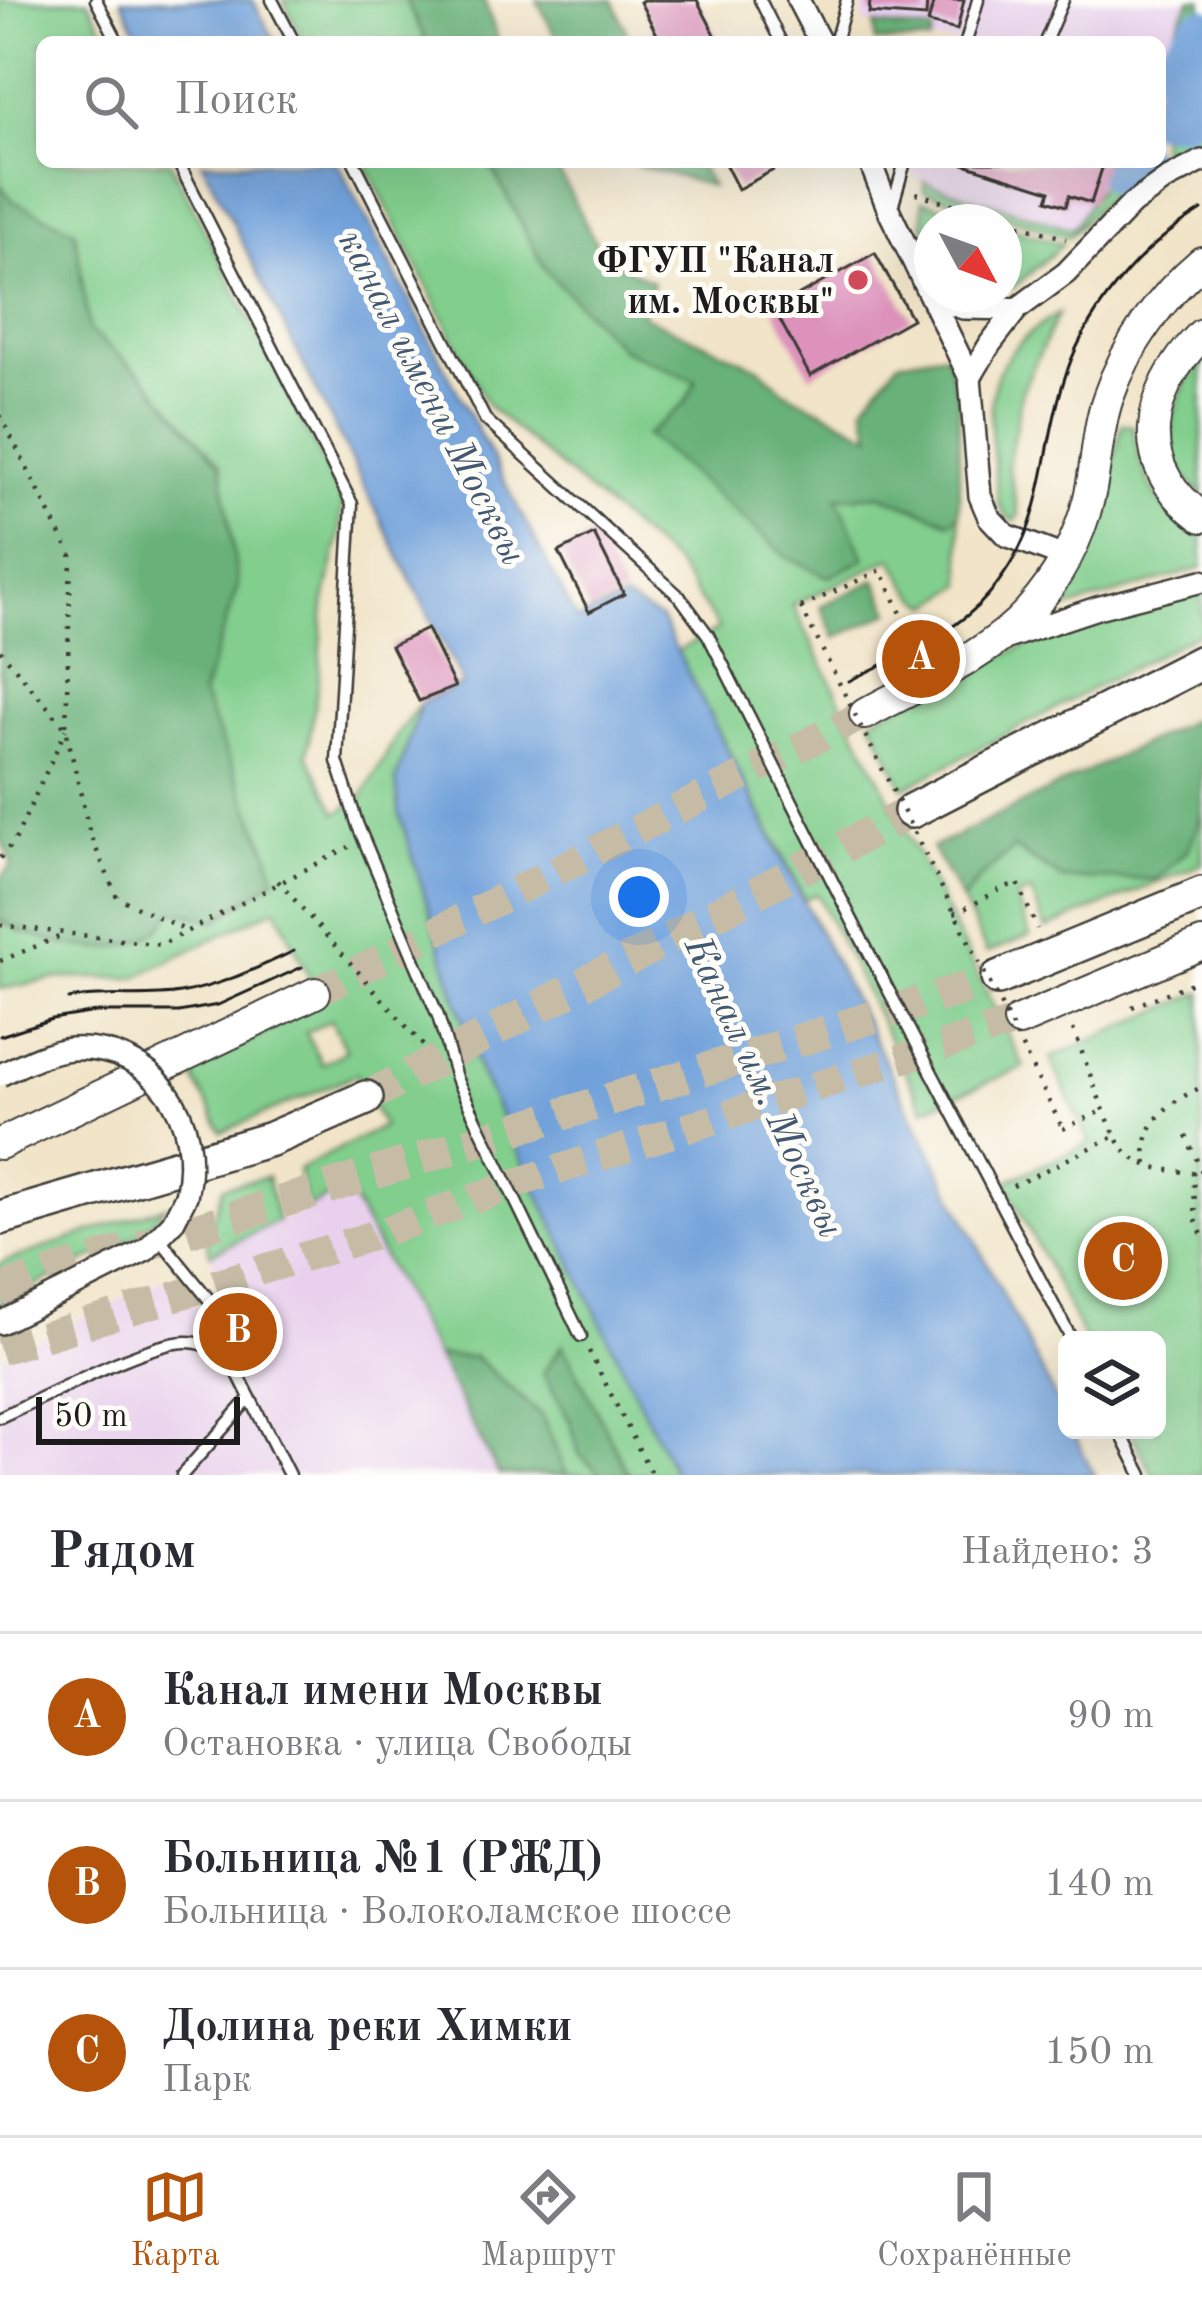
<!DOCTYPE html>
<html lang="ru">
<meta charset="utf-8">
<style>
body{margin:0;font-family:"Old Standard TT",serif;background:#f7f7f7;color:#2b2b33}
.controls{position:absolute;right:36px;bottom:36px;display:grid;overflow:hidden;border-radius:18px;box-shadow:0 12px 48px #0002}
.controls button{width:108px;height:108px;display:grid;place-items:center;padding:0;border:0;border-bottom:3px solid #e1e1e2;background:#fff;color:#2b2b33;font:60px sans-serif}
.compass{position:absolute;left:914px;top:204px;width:108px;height:108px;border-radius:50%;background:#fff;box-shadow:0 12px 48px #0002;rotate:131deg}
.scale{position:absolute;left:36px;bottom:30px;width:204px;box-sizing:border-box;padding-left:12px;border:6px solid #1c1c1c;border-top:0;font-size:33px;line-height:42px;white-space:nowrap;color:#1c1c1c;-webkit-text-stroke:9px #fdfcf7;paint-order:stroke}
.you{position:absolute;left:639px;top:897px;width:42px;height:42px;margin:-30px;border:9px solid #fff;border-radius:50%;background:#1a73e8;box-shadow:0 0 0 18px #1a73e833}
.badge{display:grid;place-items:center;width:78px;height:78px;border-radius:50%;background:#b45309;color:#fff;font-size:39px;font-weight:700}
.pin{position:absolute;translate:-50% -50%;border:6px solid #fff;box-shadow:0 3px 12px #0006}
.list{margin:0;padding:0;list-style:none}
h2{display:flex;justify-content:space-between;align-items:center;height:156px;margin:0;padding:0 48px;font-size:51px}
h2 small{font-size:39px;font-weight:400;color:#7c7c81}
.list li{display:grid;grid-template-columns:78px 1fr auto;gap:36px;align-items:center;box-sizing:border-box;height:168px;padding:0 48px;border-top:3px solid #e1e1e2}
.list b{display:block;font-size:45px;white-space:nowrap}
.list p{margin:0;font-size:39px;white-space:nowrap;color:#7c7c81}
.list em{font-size:39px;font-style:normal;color:#7c7c81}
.icon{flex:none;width:66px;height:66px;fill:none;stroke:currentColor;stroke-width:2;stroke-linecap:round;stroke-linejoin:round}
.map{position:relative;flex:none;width:1202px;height:1475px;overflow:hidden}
.search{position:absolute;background:#fff;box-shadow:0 12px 48px #0002;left:36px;right:36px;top:36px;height:132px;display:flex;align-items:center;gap:30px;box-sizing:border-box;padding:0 42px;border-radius:18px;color:#7c7c81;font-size:45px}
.sheet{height:660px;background:#fff}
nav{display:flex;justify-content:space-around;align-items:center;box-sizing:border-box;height:168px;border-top:3px solid #e1e1e2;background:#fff;font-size:33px;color:#7c7c81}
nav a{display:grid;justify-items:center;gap:6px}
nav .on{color:#b45309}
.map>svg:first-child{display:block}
.built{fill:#e9d1ed}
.green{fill:#81ce8d;stroke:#4e7554;stroke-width:3;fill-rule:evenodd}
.forest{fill:#68b178;stroke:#42664a;stroke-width:3}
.water{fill:#71a1da;stroke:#465e7b;stroke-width:3}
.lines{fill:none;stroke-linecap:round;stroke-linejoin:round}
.river{stroke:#71a1da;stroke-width:48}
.building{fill:#dc92bb}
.secondary-tunnel{stroke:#c6bca6;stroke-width:30;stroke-dasharray:30 15;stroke-linecap:butt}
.primary-tunnel{stroke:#c6bca6;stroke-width:33;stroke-dasharray:33 16;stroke-linecap:butt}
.service-casing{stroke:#3c3a36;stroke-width:15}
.minor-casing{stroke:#3c3a36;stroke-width:26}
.secondary-casing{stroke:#3c3a36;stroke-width:34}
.primary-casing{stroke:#3c3a36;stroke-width:38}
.path{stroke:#3c3a36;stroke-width:4.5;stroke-dasharray:3 9;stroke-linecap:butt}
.service{stroke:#fff;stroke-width:10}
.minor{stroke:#fff;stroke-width:21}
.secondary{stroke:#fff;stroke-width:30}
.primary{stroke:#fff;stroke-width:33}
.tram{stroke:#1c1c1c;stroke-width:3}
.minor-bridge-casing{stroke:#3c3a36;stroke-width:26;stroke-linecap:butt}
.path-bridge{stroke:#3c3a36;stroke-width:4.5;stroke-dasharray:3 9;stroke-linecap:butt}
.minor-bridge{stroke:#fff;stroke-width:21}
.poi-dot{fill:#d1495b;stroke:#fdfcf7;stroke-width:4.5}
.labels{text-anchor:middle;stroke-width:10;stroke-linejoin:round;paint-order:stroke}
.poi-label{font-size:36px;font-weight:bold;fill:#1c1c1c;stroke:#fdfcf7;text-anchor:end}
.water-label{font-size:39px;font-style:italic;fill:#425871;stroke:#fdfcf7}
</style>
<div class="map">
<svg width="1202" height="1475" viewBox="0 0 1202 1475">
<rect width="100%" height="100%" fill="#fdfcf7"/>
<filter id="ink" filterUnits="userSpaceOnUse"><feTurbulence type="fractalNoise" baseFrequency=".00833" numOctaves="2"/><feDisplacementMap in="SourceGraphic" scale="24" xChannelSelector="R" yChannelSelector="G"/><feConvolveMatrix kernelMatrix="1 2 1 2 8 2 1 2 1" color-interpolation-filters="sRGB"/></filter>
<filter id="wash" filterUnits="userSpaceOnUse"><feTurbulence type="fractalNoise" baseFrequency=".004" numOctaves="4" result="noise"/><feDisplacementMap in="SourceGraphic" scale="48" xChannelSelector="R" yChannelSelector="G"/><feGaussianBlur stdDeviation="2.7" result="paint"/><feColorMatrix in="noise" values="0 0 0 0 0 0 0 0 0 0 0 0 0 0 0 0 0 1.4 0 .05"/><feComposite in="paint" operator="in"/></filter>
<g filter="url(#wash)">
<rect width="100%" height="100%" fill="#f1e4c8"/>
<g class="built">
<path d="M 863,0 L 1190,0 L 1160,59 L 1160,42 L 930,42 L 932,31 L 863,23 Z"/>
<path d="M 896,162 L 1114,162 L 1093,203 L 1073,229 L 924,182 Z"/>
<path d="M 347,1188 L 499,1475 L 0,1475 L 0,1359 L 161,1279 L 180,1284 L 198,1308 L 227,1295 L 210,1254 Z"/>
</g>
<g class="green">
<path d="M 0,0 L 88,0 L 110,42 L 42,42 L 42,162 L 170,162 L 342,500 L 340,533 L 324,606 L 319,678 L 307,754 L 337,813 L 362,797 L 400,730 L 421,703 L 396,780 L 591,1299 L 675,1475 L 629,1475 L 562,1345 L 543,1373 L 571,1423 L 580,1454 L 602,1475 L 567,1475 L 541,1415 L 475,1357 L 436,1356 L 347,1189 L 306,1208 L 298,1170 L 383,1126 L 357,1074 L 222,1132 L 191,1073 L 321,1001 L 276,908 L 134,978 L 59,978 L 0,989 L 0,921 L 22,932 L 155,932 L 174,910 L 269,854 L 201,694 L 238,585 L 144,376 L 89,331 L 75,230 L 12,201 L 0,184 ZM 331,1020 L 346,1051 L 322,1064 L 306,1033 Z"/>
<path d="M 283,0 L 405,0 L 427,42 L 304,42 Z"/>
<path d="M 1202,113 L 1202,138 L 1160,161 L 1160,136 Z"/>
<path d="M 364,162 L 489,162 L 545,269 L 622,349 L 696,381 L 685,403 L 647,436 L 836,497 L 881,495 L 951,522 L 959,514 L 963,585 L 931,605 C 911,597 903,576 892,558 L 793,605 L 1024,1067 L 924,1109 L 817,894 L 805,899 L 677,651 L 719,629 L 676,565 L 488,406 Z"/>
<path d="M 1120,162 L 1158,162 L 1107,197 L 1069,237 L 924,191 L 924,182 L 1072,229 C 1086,212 1105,172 1120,162 Z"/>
<path d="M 923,201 L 992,222 L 932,222 L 932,248 L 923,225 Z"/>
<path d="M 1004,226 L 1063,244 L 1014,287 L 1004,289 Z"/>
<path d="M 1058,314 L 1022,391 L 1008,466 L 1019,515 L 1015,521 L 1005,516 L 998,501 C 991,412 970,366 1058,314 Z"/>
<path d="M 1202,360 L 1202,494 C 1156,459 1168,399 1202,360 Z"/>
<path d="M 1122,424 L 1133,426 C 1140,472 1157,514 1202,534 L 1202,568 L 1043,616 C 1097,550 1104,504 1122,424 Z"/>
<path d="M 1202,590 L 1202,631 L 904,788 L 871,719 L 990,661 L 1092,617 Z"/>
<path d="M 1202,812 L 1202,864 L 1046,929 L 1031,892 L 1016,898 L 1030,936 L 987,953 L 962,901 L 977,881 L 1014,848 L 1063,879 L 1157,879 L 1189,848 Z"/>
<path d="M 1202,992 L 1202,1475 L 1153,1475 L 1130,1430 L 1157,1430 L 1157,1340 L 1085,1340 L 1005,1182 L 1090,1143 L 1050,1058 Z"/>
<path d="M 267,1177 L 278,1221 L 210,1254 L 206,1238 L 223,1187 Z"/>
<path d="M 165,1206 L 144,1232 L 0,1303 L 0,1263 Z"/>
</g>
<g class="forest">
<path d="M 405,0 L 484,0 L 499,42 L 427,42 Z"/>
<path d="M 537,0 L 613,0 L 631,42 L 558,42 Z"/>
<path d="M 1190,0 L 1202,0 L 1202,113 L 1160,136 L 1160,59 Z"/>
<path d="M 875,25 L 933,31 L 930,42 L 875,42 Z"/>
<path d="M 489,162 L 554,162 L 602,255 L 653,282 L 642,315 L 760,368 L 784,391 L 871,435 L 864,405 L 899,361 L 946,353 L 959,400 L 959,514 L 951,522 L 881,495 L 837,497 L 865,559 L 829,577 L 787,557 L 646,435 L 685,403 L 696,381 L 622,349 L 545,269 Z"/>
<path d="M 634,162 L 697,162 L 711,186 L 636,165 Z"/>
<path d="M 0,184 L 13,201 L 75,230 L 89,331 L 144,376 L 221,465 L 238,585 L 202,695 L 269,854 L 275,879 L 216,921 L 174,910 C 169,916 162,927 155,932 C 111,963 44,944 0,920 L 0,879 L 12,865 L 0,837 Z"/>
<path d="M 876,580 L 891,612 L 835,638 L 821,606 Z"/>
<path d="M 1202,715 L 1202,812 L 1189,848 L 1157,879 L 1063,879 L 1014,848 L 977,881 L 962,901 L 932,848 Z"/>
<path d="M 563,1345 L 629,1475 L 602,1475 L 579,1454 L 571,1423 L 543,1373 Z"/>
<path d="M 436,1356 L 474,1357 L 541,1415 L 567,1475 L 499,1475 Z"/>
</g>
<g class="water">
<path d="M 121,0 L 253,0 L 275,42 L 142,42 Z"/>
<path d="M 202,162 L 337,162 L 577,620 L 624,599 L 661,619 L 1067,1421 L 1067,1430 L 1072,1430 L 1094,1475 L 675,1475 L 479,1071 L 399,813 L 396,780 L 421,703 L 463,684 Z"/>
</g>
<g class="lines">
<g class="river">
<path d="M 1160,112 L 1182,113 L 1200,94 L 1172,69 L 1202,32"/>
<path d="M 1121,173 L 1134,162"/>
</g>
</g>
<g id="blocks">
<g class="building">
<path d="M 643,0 L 697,0 L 719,42 L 661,42 L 640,2 Z"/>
<path d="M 870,0 L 927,0 L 926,17 L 869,13 Z"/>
<path d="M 934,0 L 964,0 L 957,30 L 928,23 Z"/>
<path d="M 724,162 L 781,162 L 783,165 L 738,189 Z"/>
<path d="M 958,162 L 1104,162 L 1091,203 L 1069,196 L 1066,206 L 1047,200 L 1050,191 Z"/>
<path d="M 875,253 L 912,319 L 810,376 L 774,309 Z"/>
<path d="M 594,534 L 624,594 L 589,612 L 559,552 Z"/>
<path d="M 427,629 L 455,687 L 419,701 L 391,646 Z"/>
</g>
</g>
</g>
<g filter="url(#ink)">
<use href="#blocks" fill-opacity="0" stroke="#3c3a36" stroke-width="3"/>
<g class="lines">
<g class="secondary-tunnel">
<path d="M 315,993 L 865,714"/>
<path d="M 0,1350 L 375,1235 L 520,1182 L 1019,1021"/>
</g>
<g class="primary-tunnel">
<path d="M 366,1098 L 911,811"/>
<path d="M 0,1290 L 998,978"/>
</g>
<defs>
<g id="service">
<path d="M 96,0 L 118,42"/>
<path d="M 272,0 L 294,42"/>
<path d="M 760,0 L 781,42"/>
<path d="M 835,42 L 847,0"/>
<path d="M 966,42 L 978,0"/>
<path d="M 1045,42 L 1063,0"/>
<path d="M 178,162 L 352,504 L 337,761 L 358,826 L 438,1016 L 456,1078 L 581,1336"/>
<path d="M 354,162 L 485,419 L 680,597 L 708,635 L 859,934 L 1072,1340"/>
<path d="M 891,211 L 905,162"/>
<path d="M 160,1239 L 211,1302 L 229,1356 L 289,1475"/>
<path d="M 0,1417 C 42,1399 144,1343 185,1342 C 201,1341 215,1349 229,1356"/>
<path d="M 1119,1430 L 1142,1475"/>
<path d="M 182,1475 L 250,1398"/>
</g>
<g id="minor">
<path d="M 798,0 L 820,42"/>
<path d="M 870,162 L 890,213 L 970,378 L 980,496 L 989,517 L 1006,535 L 1067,558"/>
<path d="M 933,298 L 963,308 L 1017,309"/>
<path d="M 970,378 L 990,344 L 1017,309 L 1066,273 L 1132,204 L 1167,179 L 1202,161"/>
<path d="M 1007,638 L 1097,608 L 1202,581"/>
<path d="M 0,1323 L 146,1250 L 173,1222 L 186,1196"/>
</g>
<g id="secondary">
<path d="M 1202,334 C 1146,392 1130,465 1202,517"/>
<path d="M 865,714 C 918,684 987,658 1029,611 C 1058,579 1079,539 1089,498 C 1097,465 1097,429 1108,398 C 1126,346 1160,297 1202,262"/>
<path d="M 1019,1021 L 1202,944"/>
<path d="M 0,1144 L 315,993"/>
</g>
<g id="primary">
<path d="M 911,811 L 1202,662"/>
<path d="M 998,978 L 1202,894"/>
<path d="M 0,1218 L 271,1139 L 366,1098"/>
</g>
</defs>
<use href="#service" class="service-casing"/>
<use href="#minor" class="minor-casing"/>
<use href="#secondary" class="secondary-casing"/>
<use href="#primary" class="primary-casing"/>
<g class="path">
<path d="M 916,193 L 1066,239"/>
<path d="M 0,415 L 71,555 L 66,729 L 90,835 L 117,897 L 187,931"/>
<path d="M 801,607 L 881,570 L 905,622"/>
<path d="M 0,650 L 66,729"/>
<path d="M 0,858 L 15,840 L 66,729"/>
<path d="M 278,881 L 429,1052"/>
<path d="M 954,913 C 977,905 994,889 1018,883 L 1037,929"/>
<path d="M 0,925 L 161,945 L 349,847"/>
<path d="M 0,961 L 61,936"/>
<path d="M 1132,1007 L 1202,979"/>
<path d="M 1073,1029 C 1085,1057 1109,1136 1128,1154 C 1146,1171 1179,1171 1202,1173"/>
<path d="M 1063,1129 L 1106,1109"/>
<path d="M 1186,1136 L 1202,1172"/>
<path d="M 1147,1164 C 1138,1124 1169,1102 1202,1087"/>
<path d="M 1193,1172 L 1196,1220 L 1202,1235"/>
<path d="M 1013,1186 L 1115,1136"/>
<path d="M 589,1351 L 652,1475"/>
</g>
<use href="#service" class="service"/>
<use href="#minor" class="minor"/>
<use href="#secondary" class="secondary"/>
<use href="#primary" class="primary"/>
<g class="tram">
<path d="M 849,681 C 897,656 954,636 989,594 C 1048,523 1038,468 1062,387 C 1082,315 1138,248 1202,210"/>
<path d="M 69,999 C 106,992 144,999 180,993 C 221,986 257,968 294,951"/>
<path d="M 0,1036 L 52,1019 L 96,1012 L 179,1012 L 218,1005 L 302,967"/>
</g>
<defs>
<path id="minor-bridge" d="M 0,1075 C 21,1065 47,1051 71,1049 C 155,1045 204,1118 186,1196"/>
</defs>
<use href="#minor-bridge" class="minor-bridge-casing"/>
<path class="path-bridge" d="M 801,607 L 1063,1129"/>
<use href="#minor-bridge" class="minor-bridge"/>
</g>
</g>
<circle class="poi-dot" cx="858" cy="280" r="12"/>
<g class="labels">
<g class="poi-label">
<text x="834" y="272">ФГУП "Канал<tspan x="834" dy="41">им. Москвы"</tspan></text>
</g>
<g class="water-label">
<text transform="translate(434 396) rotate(63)" y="14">канал имени Москвы</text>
<text transform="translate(766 1086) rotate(65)" y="14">Канал им. Москвы</text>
</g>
</g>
</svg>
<div class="controls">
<button><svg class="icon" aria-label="layers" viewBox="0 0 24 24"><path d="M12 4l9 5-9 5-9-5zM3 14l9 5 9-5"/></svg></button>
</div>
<svg class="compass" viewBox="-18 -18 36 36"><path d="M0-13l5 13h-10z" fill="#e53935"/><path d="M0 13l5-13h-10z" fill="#7c7c81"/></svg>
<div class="scale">50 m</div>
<div class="you"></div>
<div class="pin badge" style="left:921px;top:659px">A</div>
<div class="pin badge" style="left:238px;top:1332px">B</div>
<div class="pin badge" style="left:1123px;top:1261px">C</div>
<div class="search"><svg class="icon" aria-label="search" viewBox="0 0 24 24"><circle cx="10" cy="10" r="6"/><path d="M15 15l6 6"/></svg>Поиск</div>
</div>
<section class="sheet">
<h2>Рядом<small>Найдено: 3</small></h2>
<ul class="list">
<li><span class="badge">A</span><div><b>Канал имени Москвы</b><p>Остановка · улица Свободы</p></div><em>90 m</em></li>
<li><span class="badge">B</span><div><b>Больница №1 (РЖД)</b><p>Больница · Волоколамское шоссе</p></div><em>140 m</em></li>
<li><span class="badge">C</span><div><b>Долина реки Химки</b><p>Парк</p></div><em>150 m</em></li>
</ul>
</section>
<nav>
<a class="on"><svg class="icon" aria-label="map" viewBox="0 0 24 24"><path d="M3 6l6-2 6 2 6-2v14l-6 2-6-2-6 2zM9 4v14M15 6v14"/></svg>Карта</a>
<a><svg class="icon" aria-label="directions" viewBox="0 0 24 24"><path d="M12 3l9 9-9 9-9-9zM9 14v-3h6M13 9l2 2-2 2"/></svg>Маршрут</a>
<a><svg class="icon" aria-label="saved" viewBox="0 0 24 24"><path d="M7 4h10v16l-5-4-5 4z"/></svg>Сохранённые</a>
</nav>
